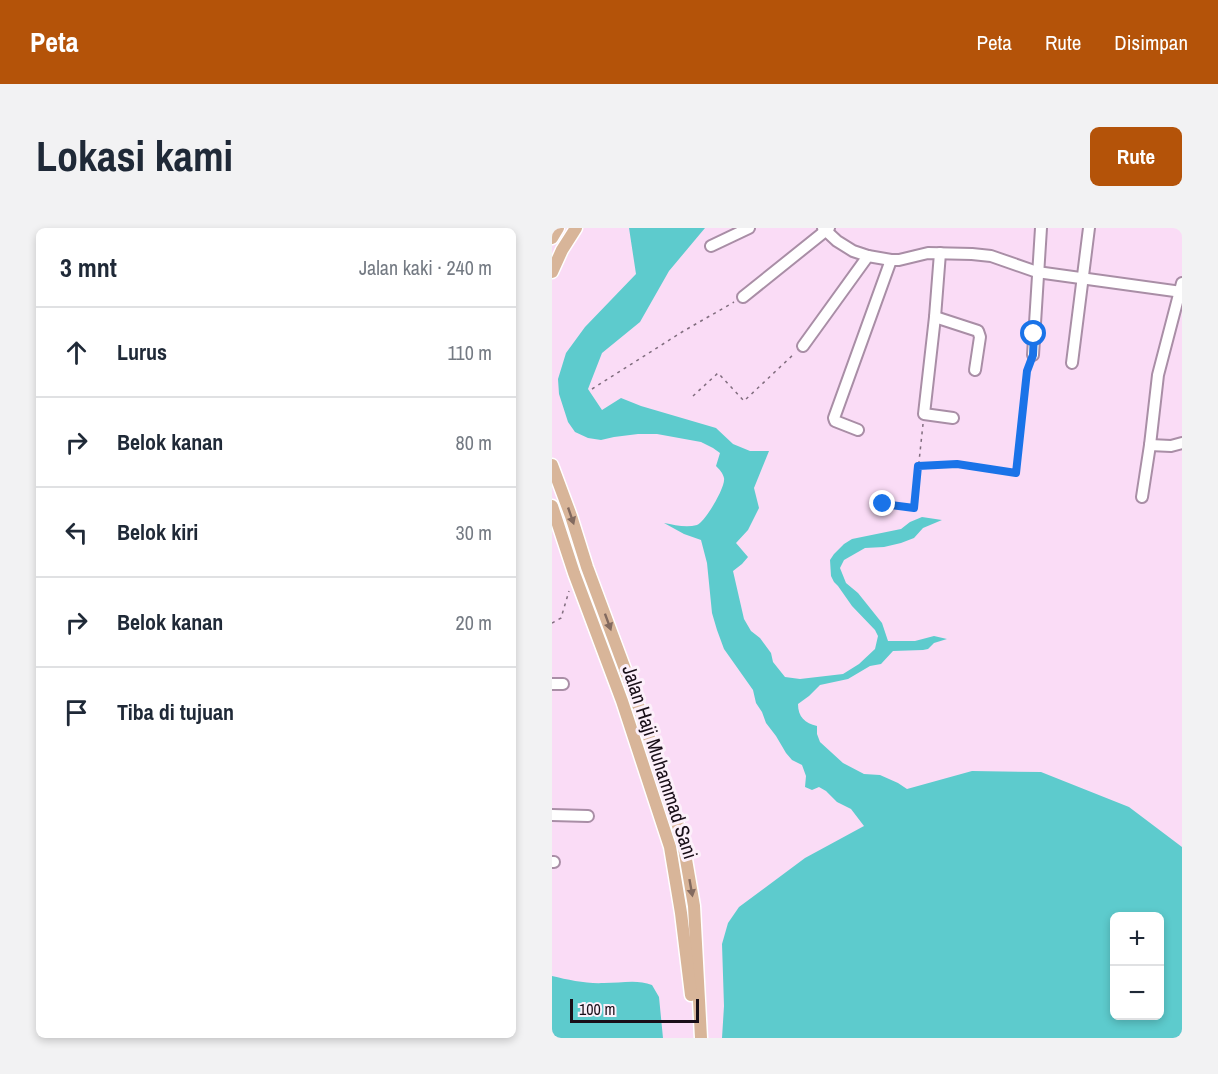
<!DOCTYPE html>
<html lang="id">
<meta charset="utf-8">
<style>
body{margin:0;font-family:"Archivo Narrow",sans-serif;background:#f2f2f3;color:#1f2937}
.controls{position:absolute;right:18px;bottom:18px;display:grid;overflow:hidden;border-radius:9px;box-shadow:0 3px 9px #0003}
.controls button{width:54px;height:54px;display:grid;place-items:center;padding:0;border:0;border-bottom:2px solid #e0e1e3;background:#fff;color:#1f2937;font:30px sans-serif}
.scale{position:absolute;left:18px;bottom:15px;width:129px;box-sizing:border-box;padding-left:6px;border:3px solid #190f18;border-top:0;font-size:16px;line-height:21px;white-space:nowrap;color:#190f18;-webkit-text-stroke:4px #fcf0fa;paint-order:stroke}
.stop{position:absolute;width:18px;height:18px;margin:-14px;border:4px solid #1a73e8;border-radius:50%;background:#fff}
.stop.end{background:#1a73e8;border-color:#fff;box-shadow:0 2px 6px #0008}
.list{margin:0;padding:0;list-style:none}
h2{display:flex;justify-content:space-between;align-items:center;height:78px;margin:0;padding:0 24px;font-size:26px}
h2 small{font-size:20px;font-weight:400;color:#747a83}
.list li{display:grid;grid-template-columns:39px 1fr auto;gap:18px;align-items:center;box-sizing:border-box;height:90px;padding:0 24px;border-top:2px solid #e0e1e3}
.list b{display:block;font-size:22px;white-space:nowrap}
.list em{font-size:20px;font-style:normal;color:#747a83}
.icon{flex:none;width:33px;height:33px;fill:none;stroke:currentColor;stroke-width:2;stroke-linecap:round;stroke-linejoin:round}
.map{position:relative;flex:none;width:630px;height:810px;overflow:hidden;border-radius:9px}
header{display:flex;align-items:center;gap:36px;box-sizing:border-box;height:84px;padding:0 30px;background:#b45309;color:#fff}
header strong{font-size:28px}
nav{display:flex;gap:33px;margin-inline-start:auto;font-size:21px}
.intro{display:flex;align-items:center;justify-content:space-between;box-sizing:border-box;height:144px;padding:0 36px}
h1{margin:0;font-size:42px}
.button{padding:15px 27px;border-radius:9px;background:#b45309;color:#fff;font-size:21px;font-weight:700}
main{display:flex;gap:36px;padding:0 36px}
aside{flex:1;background:#fff;border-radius:9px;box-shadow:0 3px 9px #0003}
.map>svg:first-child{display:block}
.water{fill:#5dcbcd;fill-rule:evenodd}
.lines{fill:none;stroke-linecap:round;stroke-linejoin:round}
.minor-casing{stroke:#a98ea6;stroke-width:14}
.major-casing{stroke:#fff;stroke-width:15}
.path{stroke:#806d7e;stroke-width:1.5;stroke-dasharray:3 4.5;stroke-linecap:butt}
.minor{stroke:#fff;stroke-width:10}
.major{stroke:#d8b599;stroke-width:12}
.oneway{fill:#826a5f}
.route{stroke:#1a73e8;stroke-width:8}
.labels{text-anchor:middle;stroke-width:6;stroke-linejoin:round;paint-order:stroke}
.street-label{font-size:20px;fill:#190f18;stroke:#fcf0fa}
</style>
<header>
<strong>Peta</strong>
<nav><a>Peta</a><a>Rute</a><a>Disimpan</a></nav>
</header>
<div class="intro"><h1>Lokasi kami</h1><a class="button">Rute</a></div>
<main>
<aside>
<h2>3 mnt<small>Jalan kaki · 240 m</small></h2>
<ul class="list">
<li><svg class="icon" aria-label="ahead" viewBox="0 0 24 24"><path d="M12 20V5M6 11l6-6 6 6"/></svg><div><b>Lurus</b></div><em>110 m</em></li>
<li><svg class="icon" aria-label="right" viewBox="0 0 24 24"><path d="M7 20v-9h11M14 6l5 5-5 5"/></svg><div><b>Belok kanan</b></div><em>80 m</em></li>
<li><svg class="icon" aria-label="left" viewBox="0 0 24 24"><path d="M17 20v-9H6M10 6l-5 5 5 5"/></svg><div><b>Belok kiri</b></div><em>30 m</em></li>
<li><svg class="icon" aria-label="right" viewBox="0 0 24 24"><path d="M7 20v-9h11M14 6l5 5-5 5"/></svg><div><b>Belok kanan</b></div><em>20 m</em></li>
<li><svg class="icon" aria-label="arrive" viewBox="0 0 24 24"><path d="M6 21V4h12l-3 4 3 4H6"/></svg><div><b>Tiba di tujuan</b></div></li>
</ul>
</aside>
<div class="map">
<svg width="630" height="810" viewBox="0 0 630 810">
<rect width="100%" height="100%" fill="#fadcf6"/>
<g class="water">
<path d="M 77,0 L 153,0 L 117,43 L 88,94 L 50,125 L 36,161 L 50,182 L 69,170 L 89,178 L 164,200 L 181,216 L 198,223 L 217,223 L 202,260 L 207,280 L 196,302 L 184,315 L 196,329 L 190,336 L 181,343 L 192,391 L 199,403 L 208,410 L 219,425 L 221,434 L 233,449 L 248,451 L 291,446 L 307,436 L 323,421 L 326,408 L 323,402 L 300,378 L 286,358 L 282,354 L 279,348 L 278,332 L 282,326 L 292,316 L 300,311 L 349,301 L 358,294 L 370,289 L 390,292 L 371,300 L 362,310 L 349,315 L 332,319 L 313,320 L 292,332 L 288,340 L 294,355 L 306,365 L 330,395 L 336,413 L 363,413 L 382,408 L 395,411 L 382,415 L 376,421 L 371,422 L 341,423 L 329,436 L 318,438 L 296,451 L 268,457 L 257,468 L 246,476 C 246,489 253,495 265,498 L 265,506 L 268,514 L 291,535 L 312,546 L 328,547 L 346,555 L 355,561 L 420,543 L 489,544 L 577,579 L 630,619 L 630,810 L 170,810 L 172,778 L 170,716 L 176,695 L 187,679 L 253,630 L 312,598 L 299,581 L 285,574 L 274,563 L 267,559 L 260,562 L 253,559 L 254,548 L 250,537 L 240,532 L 234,525 L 224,508 L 214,495 L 210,484 L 204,475 L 201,462 L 172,421 L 165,402 L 160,385 L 155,335 L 149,312 L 132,306 L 112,295 C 123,297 134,300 145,297 C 153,294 174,259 172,250 C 171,245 167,241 164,238 L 168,225 L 161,220 L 149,214 L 105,206 L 86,206 L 62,209 L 49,212 L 36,210 L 23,204 L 16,194 L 7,166 L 6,151 L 14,125 L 33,99 L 84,46 ZM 562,688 L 608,688 L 608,788 L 562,788 Z"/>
<path d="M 0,748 C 17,752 35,756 52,755 C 69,755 85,751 100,757 L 107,769 L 111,810 L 0,810 Z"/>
</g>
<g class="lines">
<defs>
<g id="minor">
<path d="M 271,0 L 285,13 L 301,23 L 316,28 L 339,32 L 347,32 L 376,25 L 420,26 L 439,28 L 485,44 L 630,64"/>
<path d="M 159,18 L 197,0"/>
<path d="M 388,25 L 383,89 L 372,186 L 401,190"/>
<path d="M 191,69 L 277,0"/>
<path d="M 383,89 L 426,103 L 428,109 L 423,142"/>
<path d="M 251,118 L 316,28"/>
<path d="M 481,127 L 489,0"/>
<path d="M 520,135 L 537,0"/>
<path d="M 306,202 L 283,193 L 282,190 L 339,32"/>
<path d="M 598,217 L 619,218 L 630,215"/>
<path d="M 590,269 L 598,217 L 606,147 L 630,55"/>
<path d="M 0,456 L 11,456"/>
<path d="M 0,587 L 36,588"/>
<path d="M 0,634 L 2,634"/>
</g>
<g id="major">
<path d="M 0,10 L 6,0"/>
<path d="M 0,44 L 10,22 L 24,0"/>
<path d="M 0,237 L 19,288 L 35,339 L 83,468 L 119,574 L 131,614 L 142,678 L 149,810"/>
<path d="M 0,278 L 22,345 L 70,473 L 118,619 L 129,685 L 139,767"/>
</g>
</defs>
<use href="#minor" class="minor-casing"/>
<use href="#major" class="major-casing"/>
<g class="path">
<path d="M 40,161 L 130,104 L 182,74"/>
<path d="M 141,168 L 166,145 L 192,173 L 243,125"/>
<path d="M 366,238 L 405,236 L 464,245 L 475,143 L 478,137"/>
<path d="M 330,282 L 331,276 L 362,281 L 371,196"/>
<path d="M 0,395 L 9,390 L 17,363"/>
</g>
<use href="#minor" class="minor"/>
<use href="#major" class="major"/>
</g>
<defs><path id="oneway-solid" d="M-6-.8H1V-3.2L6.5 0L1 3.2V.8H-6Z" transform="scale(1.5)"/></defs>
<g class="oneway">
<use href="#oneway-solid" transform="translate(19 288) rotate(71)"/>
<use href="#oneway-solid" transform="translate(56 394) rotate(70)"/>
<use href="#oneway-solid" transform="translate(139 660) rotate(80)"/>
</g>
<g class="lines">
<path class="route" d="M 331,276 L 362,280 L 366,238 L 405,236 L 464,245 L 475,143 L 481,127 L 482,106"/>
</g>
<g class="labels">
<g class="street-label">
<text transform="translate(108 534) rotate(72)" y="7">Jalan Haji Muhammad Sani</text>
</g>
</g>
</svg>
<div class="controls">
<button>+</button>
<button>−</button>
</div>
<div class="scale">100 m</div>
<div class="stop" style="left:482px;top:106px"></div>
<div class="stop end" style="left:331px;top:276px"></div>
</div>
</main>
